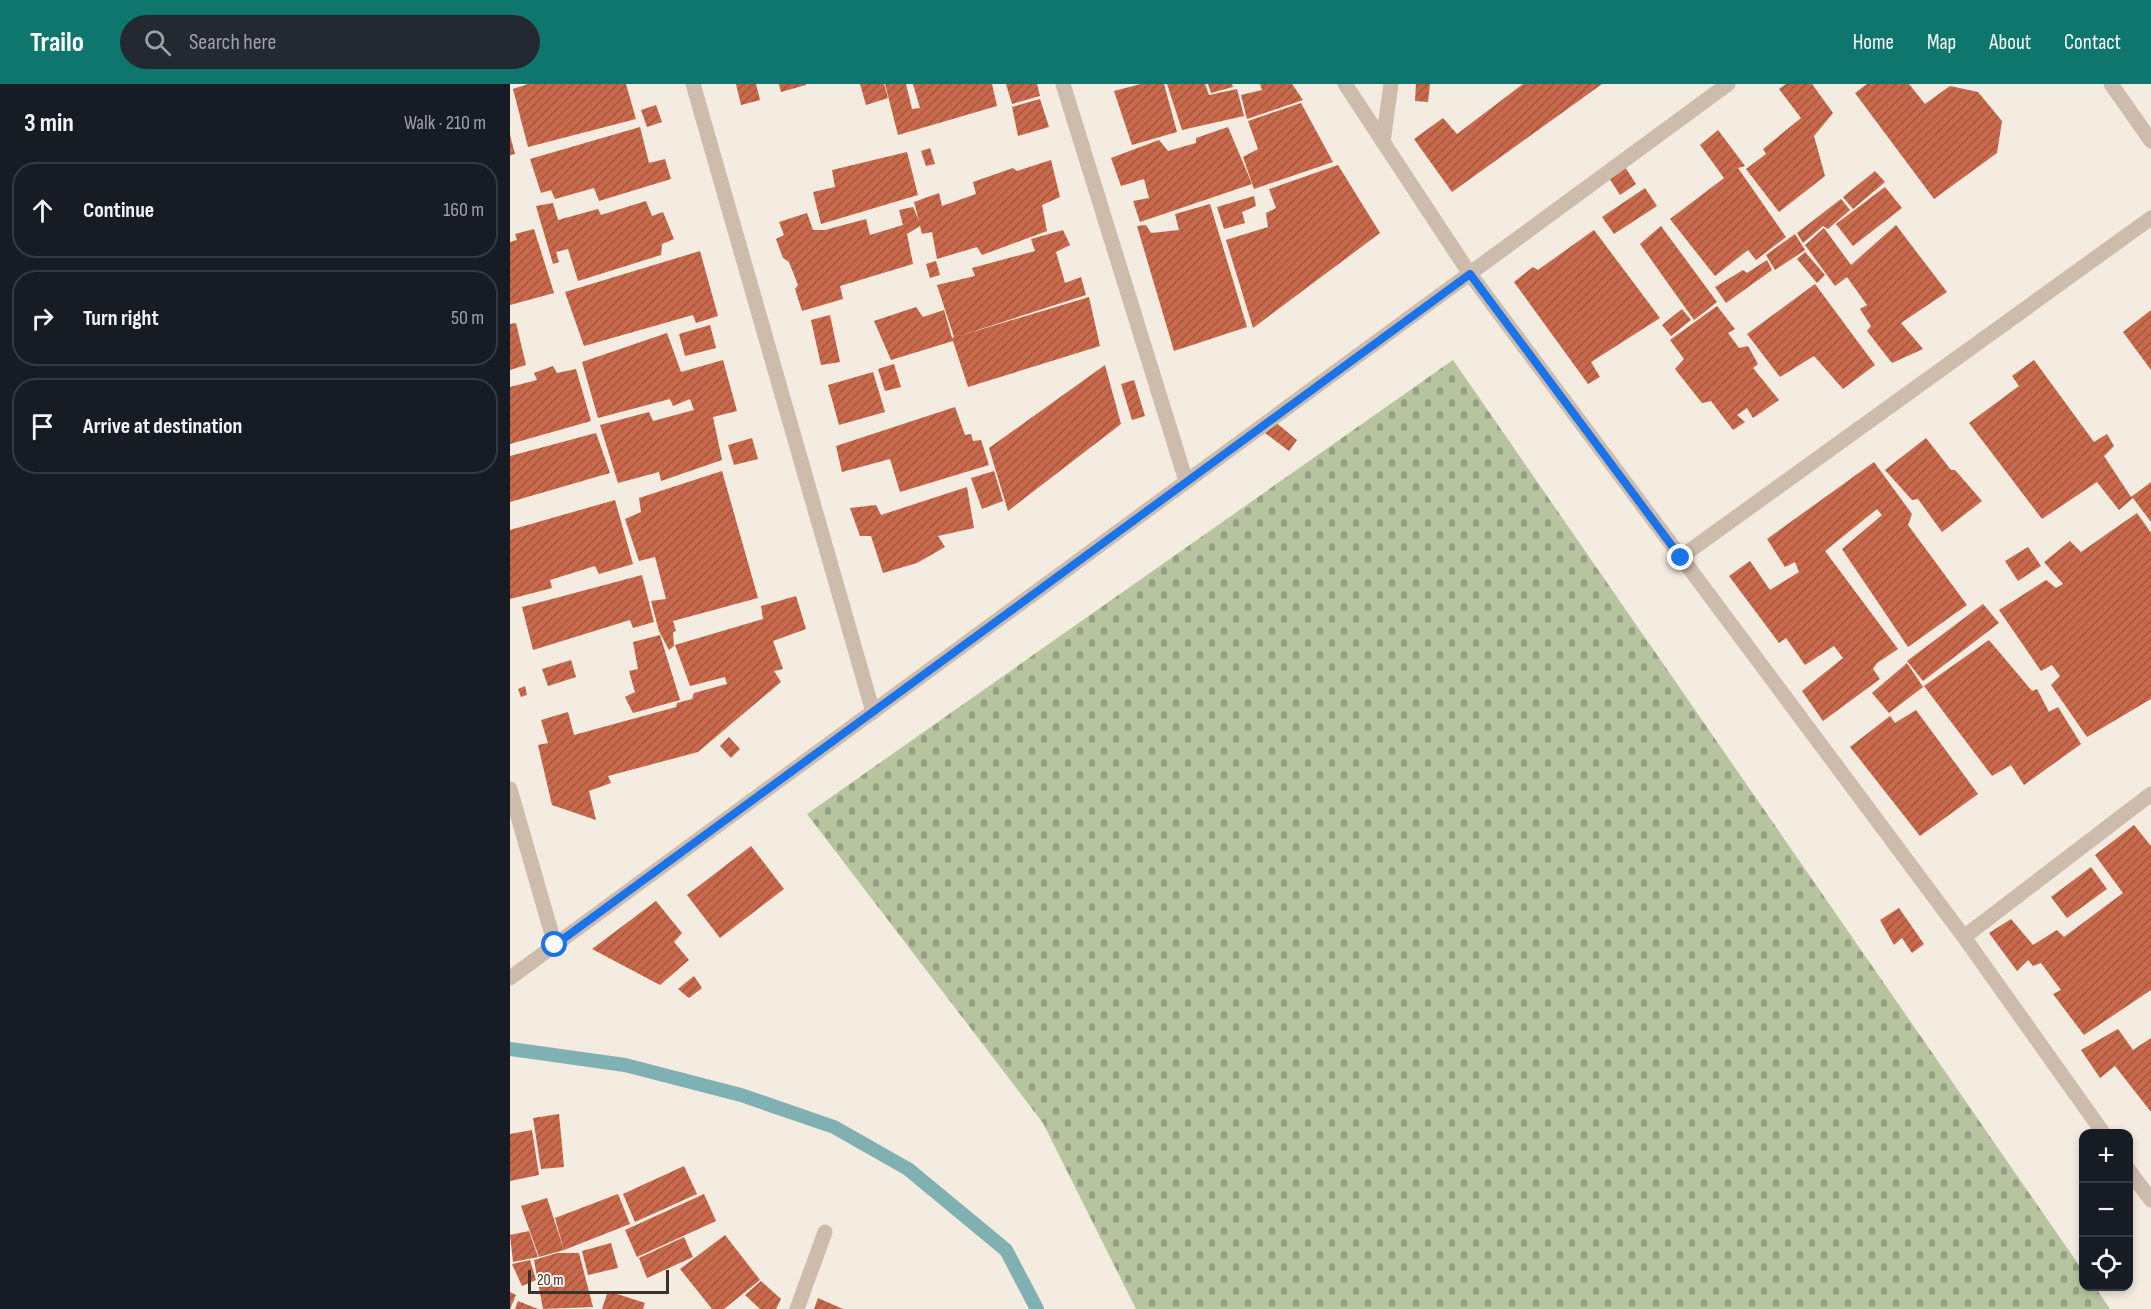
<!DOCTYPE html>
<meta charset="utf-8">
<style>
body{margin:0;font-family:"Sofia Sans Condensed",sans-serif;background:#242831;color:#f1f3f6}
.controls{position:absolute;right:18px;bottom:18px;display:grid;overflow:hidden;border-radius:12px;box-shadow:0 3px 9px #0003}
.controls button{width:54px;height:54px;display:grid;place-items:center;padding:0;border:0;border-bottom:2px solid #363941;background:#171b24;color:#f1f3f6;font:30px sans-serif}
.scale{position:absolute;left:18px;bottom:15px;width:141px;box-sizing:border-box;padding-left:6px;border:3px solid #3b302b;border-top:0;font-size:16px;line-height:21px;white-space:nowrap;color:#3b302b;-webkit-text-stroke:4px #fbf5ee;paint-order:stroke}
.stop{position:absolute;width:18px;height:18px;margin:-14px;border:4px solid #1a73e8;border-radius:50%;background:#fff}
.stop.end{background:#1a73e8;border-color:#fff;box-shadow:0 2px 6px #0008}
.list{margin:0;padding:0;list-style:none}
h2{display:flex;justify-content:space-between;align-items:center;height:78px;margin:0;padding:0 24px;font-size:26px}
h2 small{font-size:20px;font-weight:400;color:#9ea1a6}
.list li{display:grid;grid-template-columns:39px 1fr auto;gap:18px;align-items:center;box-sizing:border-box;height:96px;margin:0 12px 12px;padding:0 12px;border:2px solid #363941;border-radius:24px}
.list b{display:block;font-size:22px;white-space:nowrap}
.list em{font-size:20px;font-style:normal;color:#9ea1a6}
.icon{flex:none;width:33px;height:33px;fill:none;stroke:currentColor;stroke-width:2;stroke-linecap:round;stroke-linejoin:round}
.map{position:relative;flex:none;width:1641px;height:1225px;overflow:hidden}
header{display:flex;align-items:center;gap:36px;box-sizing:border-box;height:84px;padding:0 30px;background:#0f766e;color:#fff}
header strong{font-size:28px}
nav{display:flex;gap:33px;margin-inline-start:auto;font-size:21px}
.search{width:420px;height:54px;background:#242831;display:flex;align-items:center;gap:15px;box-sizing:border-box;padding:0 21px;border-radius:33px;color:#9ea1a6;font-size:22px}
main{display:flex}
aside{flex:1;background:#171b24}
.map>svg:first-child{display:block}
.cemetery{fill:url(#cemetery-stones)}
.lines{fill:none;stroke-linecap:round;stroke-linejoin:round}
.stream{stroke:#7fb0b2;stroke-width:14}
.building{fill:url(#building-hatch)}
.street{stroke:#cdbbac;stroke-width:15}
.route{stroke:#1a73e8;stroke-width:8}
</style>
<header>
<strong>Trailo</strong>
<div class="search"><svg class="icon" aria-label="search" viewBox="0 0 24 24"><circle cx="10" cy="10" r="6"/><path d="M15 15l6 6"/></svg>Search here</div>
<nav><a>Home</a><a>Map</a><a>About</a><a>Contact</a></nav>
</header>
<main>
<aside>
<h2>3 min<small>Walk · 210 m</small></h2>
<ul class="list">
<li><svg class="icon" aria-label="ahead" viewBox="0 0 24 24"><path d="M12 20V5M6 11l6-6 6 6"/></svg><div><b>Continue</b></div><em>160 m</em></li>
<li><svg class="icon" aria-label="right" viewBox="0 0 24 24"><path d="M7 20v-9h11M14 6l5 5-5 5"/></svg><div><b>Turn right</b></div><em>50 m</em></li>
<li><svg class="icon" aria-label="arrive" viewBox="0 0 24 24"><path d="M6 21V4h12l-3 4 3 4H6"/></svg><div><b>Arrive at destination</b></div></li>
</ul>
</aside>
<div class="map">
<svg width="1641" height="1225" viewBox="0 0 1641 1225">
<defs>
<pattern id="cemetery-stones" width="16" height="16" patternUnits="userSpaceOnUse" patternTransform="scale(1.5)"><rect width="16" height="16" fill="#b8c4a0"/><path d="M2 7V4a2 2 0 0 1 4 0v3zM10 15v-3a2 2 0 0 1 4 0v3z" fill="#97a083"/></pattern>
<pattern id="building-hatch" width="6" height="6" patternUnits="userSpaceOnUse" patternTransform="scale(1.5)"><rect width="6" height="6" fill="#c8694b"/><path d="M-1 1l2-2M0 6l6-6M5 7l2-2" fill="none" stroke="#a4573f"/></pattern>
</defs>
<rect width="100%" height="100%" fill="#f4ebe1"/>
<path class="cemetery" d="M 943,276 L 1573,1187 L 1574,1202 L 1585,1203 L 1600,1225 L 626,1225 L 533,1039 L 297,730 Z"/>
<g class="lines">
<path class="stream" d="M 0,965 L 115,981 L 231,1011 L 324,1043 L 398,1085 L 496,1166 L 527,1225"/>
</g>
<g class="building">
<path d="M 18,0 L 116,0 L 126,35 L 18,63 L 3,5 Z"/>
<path d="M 226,0 L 246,0 L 250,16 L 231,21 Z"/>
<path d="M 269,0 L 296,0 L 296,1 L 271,8 Z"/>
<path d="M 350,0 L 374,0 L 378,14 L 356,21 Z"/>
<path d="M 375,0 L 396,0 L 402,25 L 410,24 L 403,0 L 482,0 L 487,22 L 388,51 Z"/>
<path d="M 496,0 L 527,0 L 530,12 L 502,20 Z"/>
<path d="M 631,0 L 654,0 L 667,48 L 622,61 L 604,7 Z"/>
<path d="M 657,0 L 695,0 L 699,11 L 727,5 L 734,32 L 672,46 Z"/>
<path d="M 698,0 L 722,0 L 723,3 L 701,9 Z"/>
<path d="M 750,0 L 782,0 L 793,16 L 737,35 L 731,11 L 752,6 Z"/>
<path d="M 906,0 L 920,0 L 918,18 L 905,17 Z"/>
<path d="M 1013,0 L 1092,0 L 942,108 L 904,55 L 933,34 L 947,50 Z"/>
<path d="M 1276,0 L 1302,0 L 1323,29 L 1304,52 L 1315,92 L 1269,128 L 1236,85 L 1256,70 L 1253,65 L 1291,34 L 1269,5 Z"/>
<path d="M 1357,0 L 1399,0 L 1415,20 L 1440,2 L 1468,8 L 1492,37 L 1487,69 L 1424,115 L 1345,9 Z"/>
<path d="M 530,15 L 539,43 L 508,52 L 502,23 Z"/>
<path d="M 791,19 L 823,78 L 744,105 L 733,73 L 748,65 L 738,37 Z"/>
<path d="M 146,21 L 152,38 L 137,43 L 131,26 Z"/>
<path d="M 130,43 L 139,79 L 155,75 L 161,95 L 89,117 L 84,104 L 45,115 L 41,106 L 31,109 L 20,75 Z"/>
<path d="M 718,43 L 742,100 L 630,138 L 623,117 L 639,114 L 634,95 L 611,102 L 601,74 L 649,56 L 658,67 L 686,59 L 686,54 Z"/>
<path d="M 1208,46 L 1235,82 L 1228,84 L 1276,153 L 1246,176 L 1238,166 L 1205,192 L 1160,135 L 1214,94 L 1190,61 Z"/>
<path d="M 0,51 L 5,70 L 0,71 Z"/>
<path d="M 420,64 L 425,80 L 416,82 L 411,67 Z"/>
<path d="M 397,68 L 408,111 L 311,140 L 303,108 L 325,103 L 322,86 Z"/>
<path d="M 541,76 L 550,113 L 532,121 L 537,147 L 472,171 L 467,163 L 427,175 L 422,148 L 412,150 L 410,142 L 397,150 L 403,180 L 330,202 L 333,215 L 292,227 L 285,205 L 288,201 L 279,178 L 273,174 L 266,155 L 274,151 L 269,138 L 297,129 L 303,146 L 315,146 L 356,135 L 360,151 L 393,141 L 389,126 L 403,123 L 409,137 L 404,118 L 429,109 L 432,122 L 466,110 L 463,98 L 503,84 L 507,87 Z"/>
<path d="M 828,81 L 870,149 L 743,244 L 716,156 L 758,143 L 756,129 L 766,124 L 759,105 Z"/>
<path d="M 1115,83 L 1126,100 L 1110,111 L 1099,94 Z"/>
<path d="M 1365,87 L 1375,98 L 1343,125 L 1333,113 Z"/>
<path d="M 1375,103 L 1392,124 L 1343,162 L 1326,140 Z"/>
<path d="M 1135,104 L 1147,122 L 1104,150 L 1092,133 Z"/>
<path d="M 744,112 L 746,122 L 732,128 L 735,139 L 714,145 L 707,123 Z"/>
<path d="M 1331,115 L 1340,126 L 1318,145 L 1313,142 L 1293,159 L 1287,149 Z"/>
<path d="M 136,117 L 142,132 L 153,128 L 164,155 L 152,160 L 151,171 L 68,197 L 58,165 L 46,168 L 49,178 L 43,180 L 26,122 L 43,119 L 48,136 L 88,125 L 91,131 Z"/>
<path d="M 700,120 L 737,243 L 664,267 L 627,142 L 636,141 L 641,149 L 669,146 L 665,130 Z"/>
<path d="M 1386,141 L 1437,208 L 1391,239 L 1413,265 L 1382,279 L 1357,247 L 1361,242 L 1350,225 L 1357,221 L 1337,193 L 1325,202 L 1295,161 L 1314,144 L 1341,181 Z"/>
<path d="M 1151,142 L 1207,218 L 1184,236 L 1130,160 Z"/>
<path d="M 24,145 L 44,209 L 0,221 L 0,158 L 7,156 L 5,150 Z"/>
<path d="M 553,146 L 560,161 L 546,168 L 555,199 L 571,193 L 576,211 L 449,252 L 579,213 L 590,262 L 458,303 L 443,257 L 381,276 L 364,237 L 406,223 L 413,233 L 434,226 L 442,254 L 444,253 L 427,201 L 465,192 L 462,184 L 525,167 L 521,155 Z"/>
<path d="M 1084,146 L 1150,234 L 1081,278 L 1090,293 L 1078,300 L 1004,198 L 1023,183 L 1028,186 Z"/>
<path d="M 1285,150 L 1295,166 L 1265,186 L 1256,171 Z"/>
<path d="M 190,167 L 208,232 L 186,239 L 183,231 L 74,262 L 55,208 Z"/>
<path d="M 1295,168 L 1315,191 L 1307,199 L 1287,175 Z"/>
<path d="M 1257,176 L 1262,186 L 1216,219 L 1205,203 L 1233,186 L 1237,189 Z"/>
<path d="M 426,177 L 430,191 L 420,194 L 416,180 Z"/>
<path d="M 1305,200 L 1365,281 L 1333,305 L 1304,272 L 1270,293 L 1237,250 Z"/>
<path d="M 1207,222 L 1225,245 L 1218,249 L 1229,264 L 1238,262 L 1248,280 L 1243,284 L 1269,316 L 1243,334 L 1237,324 L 1227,331 L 1235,338 L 1223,346 L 1201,317 L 1192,319 L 1165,285 L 1174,275 L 1160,256 Z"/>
<path d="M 1172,225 L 1181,236 L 1161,252 L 1152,241 Z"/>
<path d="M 1641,226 L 1641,286 L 1613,248 Z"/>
<path d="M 320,231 L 330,278 L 311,281 L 301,236 Z"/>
<path d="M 6,239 L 16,281 L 0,286 L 0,240 Z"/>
<path d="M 200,241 L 206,264 L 175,272 L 169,250 Z"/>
<path d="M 157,249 L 171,288 L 213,276 L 227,327 L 203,333 L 212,376 L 151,397 L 149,388 L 108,399 L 90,341 L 139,328 L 143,337 L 184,326 L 180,315 L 163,322 L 160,315 L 88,334 L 72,278 Z"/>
<path d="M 1524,276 L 1584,358 L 1597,350 L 1604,362 L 1594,372 L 1621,413 L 1641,398 L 1641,438 L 1623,414 L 1609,426 L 1587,398 L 1532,435 L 1459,339 L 1509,302 L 1502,292 Z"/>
<path d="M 384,280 L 391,303 L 375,307 L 368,285 Z"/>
<path d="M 595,281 L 611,340 L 498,427 L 479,364 Z"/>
<path d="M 43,282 L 47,289 L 66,285 L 81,337 L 0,360 L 0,303 L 27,296 L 24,289 Z"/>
<path d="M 363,288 L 375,328 L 329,341 L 318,301 Z"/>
<path d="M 624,296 L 635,332 L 622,336 L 611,300 Z"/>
<path d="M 445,323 L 455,351 L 461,350 L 463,357 L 471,356 L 479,381 L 390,408 L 380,375 L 332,388 L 326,362 Z"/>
<path d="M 764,337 L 787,356 L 779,367 L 755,349 Z"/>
<path d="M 86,349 L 100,389 L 0,418 L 0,372 Z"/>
<path d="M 242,354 L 248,375 L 224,381 L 218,361 Z"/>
<path d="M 1416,354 L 1441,386 L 1445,386 L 1472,417 L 1432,448 L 1408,415 L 1402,416 L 1375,386 Z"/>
<path d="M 1364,378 L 1402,430 L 1398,441 L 1457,521 L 1398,563 L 1332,465 L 1372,431 L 1367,425 L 1315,467 L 1388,565 L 1367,579 L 1363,585 L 1370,595 L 1313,637 L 1292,607 L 1333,574 L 1324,562 L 1295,581 L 1276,554 L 1269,559 L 1219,492 L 1240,477 L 1260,506 L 1289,488 L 1285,478 L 1275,483 L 1257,455 Z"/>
<path d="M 212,387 L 248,514 L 163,537 L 166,547 L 163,548 L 164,562 L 159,566 L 149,547 L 141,517 L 156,515 L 145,473 L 129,477 L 115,435 L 131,428 L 129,414 Z"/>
<path d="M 484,387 L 493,417 L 472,425 L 461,394 Z"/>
<path d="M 457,403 L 464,444 L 428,452 L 435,463 L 407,479 L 373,489 L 361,452 L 350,452 L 340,424 L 366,421 L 371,431 Z"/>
<path d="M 105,416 L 123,480 L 89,490 L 85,482 L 40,496 L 42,504 L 0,515 L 0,446 Z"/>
<path d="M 1627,429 L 1641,449 L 1641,615 L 1577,653 L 1541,601 L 1550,592 L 1542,581 L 1531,587 L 1489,526 L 1536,496 L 1546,504 L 1553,500 L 1534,478 L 1560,457 L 1571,468 Z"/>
<path d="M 1518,463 L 1531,482 L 1508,497 L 1495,477 Z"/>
<path d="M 132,491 L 144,538 L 123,544 L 120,536 L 23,566 L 12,523 Z"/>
<path d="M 286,512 L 296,545 L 263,557 L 273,585 L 264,587 L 271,598 L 188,668 L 98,692 L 101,699 L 79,707 L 86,736 L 42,721 L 28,661 L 38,659 L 31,636 L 58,628 L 64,651 L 166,623 L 167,619 L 182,615 L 184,609 L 217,600 L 215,593 L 180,602 L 165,561 L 253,535 L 251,522 Z"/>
<path d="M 1473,520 L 1489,539 L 1413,597 L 1397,577 Z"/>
<path d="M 150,551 L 170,616 L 123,629 L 115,613 L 125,608 L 119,587 L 128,585 L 123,558 Z"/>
<path d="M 1479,556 L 1522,607 L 1527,605 L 1539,628 L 1548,623 L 1571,660 L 1514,701 L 1501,681 L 1482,692 L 1414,602 Z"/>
<path d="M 61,576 L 66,593 L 38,602 L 32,585 Z"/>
<path d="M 1397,579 L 1413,603 L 1379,629 L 1362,609 Z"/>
<path d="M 15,602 L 17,611 L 11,613 L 8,605 Z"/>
<path d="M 1406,626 L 1468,710 L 1410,752 L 1340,663 L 1380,632 L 1385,639 Z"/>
<path d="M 219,653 L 230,665 L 221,674 L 210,662 Z"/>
<path d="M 1624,741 L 1641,762 L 1641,906 L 1574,951 L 1543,910 L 1551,906 L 1531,879 L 1523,882 L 1518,876 L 1507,887 L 1479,849 L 1501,835 L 1523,861 L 1547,846 L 1554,853 L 1613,809 L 1585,771 Z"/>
<path d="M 241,762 L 274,805 L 210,854 L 177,811 Z"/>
<path d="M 1581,783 L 1597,805 L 1557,834 L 1541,813 Z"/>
<path d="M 146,817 L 172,849 L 164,858 L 179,876 L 150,901 L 82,865 Z"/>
<path d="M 1389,824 L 1414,860 L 1402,869 L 1392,854 L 1384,861 L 1370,836 Z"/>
<path d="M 184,892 L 192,904 L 179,914 L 168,905 Z"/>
<path d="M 1608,945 L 1623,966 L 1641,954 L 1641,1028 L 1605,982 L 1590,994 L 1571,966 Z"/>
<path d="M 49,1030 L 54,1083 L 31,1085 L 23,1034 Z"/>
<path d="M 22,1046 L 29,1091 L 0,1097 L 0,1050 Z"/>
<path d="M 174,1082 L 187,1110 L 125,1138 L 113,1110 Z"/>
<path d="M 108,1110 L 120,1140 L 54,1166 L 45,1134 Z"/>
<path d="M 194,1110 L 206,1137 L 127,1173 L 115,1146 Z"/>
<path d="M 37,1114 L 54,1166 L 29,1173 L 11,1122 Z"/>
<path d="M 19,1147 L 28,1173 L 3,1178 L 0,1151 Z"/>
<path d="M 215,1151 L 250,1196 L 214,1225 L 202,1225 L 170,1185 Z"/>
<path d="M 174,1153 L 183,1173 L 137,1194 L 129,1174 Z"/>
<path d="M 101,1159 L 108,1184 L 78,1191 L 72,1167 Z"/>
<path d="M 47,1169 L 69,1169 L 83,1223 L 33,1225 L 24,1176 Z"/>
<path d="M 20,1176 L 26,1196 L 12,1202 L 2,1180 Z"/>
<path d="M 251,1197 L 271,1215 L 266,1225 L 250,1225 L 235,1211 Z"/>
<path d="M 98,1207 L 135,1219 L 133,1225 L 92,1225 Z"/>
<path d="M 0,1208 L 6,1211 L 0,1225 Z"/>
<path d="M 308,1214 L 333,1225 L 304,1225 Z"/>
<path d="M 8,1217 L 28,1225 L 5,1225 Z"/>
</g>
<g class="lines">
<g class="street">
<path d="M 183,0 L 363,628"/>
<path d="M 553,0 L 676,397"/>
<path d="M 835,0 L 960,190 L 1454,853 L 1594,1050"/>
<path d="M 1601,0 L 1641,57"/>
<path d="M 873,58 L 881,0"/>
<path d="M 1171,473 L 1641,134"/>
<path d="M 0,705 L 45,861"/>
<path d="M 1454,853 L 1641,710"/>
<path d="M 0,894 L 1218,0"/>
<path d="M 1618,1085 L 1641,1116"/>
<path d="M 287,1225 L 315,1148"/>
</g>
</g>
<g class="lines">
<path class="route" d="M 45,861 L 960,190 L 1171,474"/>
</g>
</svg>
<div class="controls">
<button>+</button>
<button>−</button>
<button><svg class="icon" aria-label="locate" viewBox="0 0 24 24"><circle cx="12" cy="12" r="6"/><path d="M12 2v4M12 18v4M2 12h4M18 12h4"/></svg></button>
</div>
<div class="scale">20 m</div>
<div class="stop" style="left:45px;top:861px"></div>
<div class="stop end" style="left:1171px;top:474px"></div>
</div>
</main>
